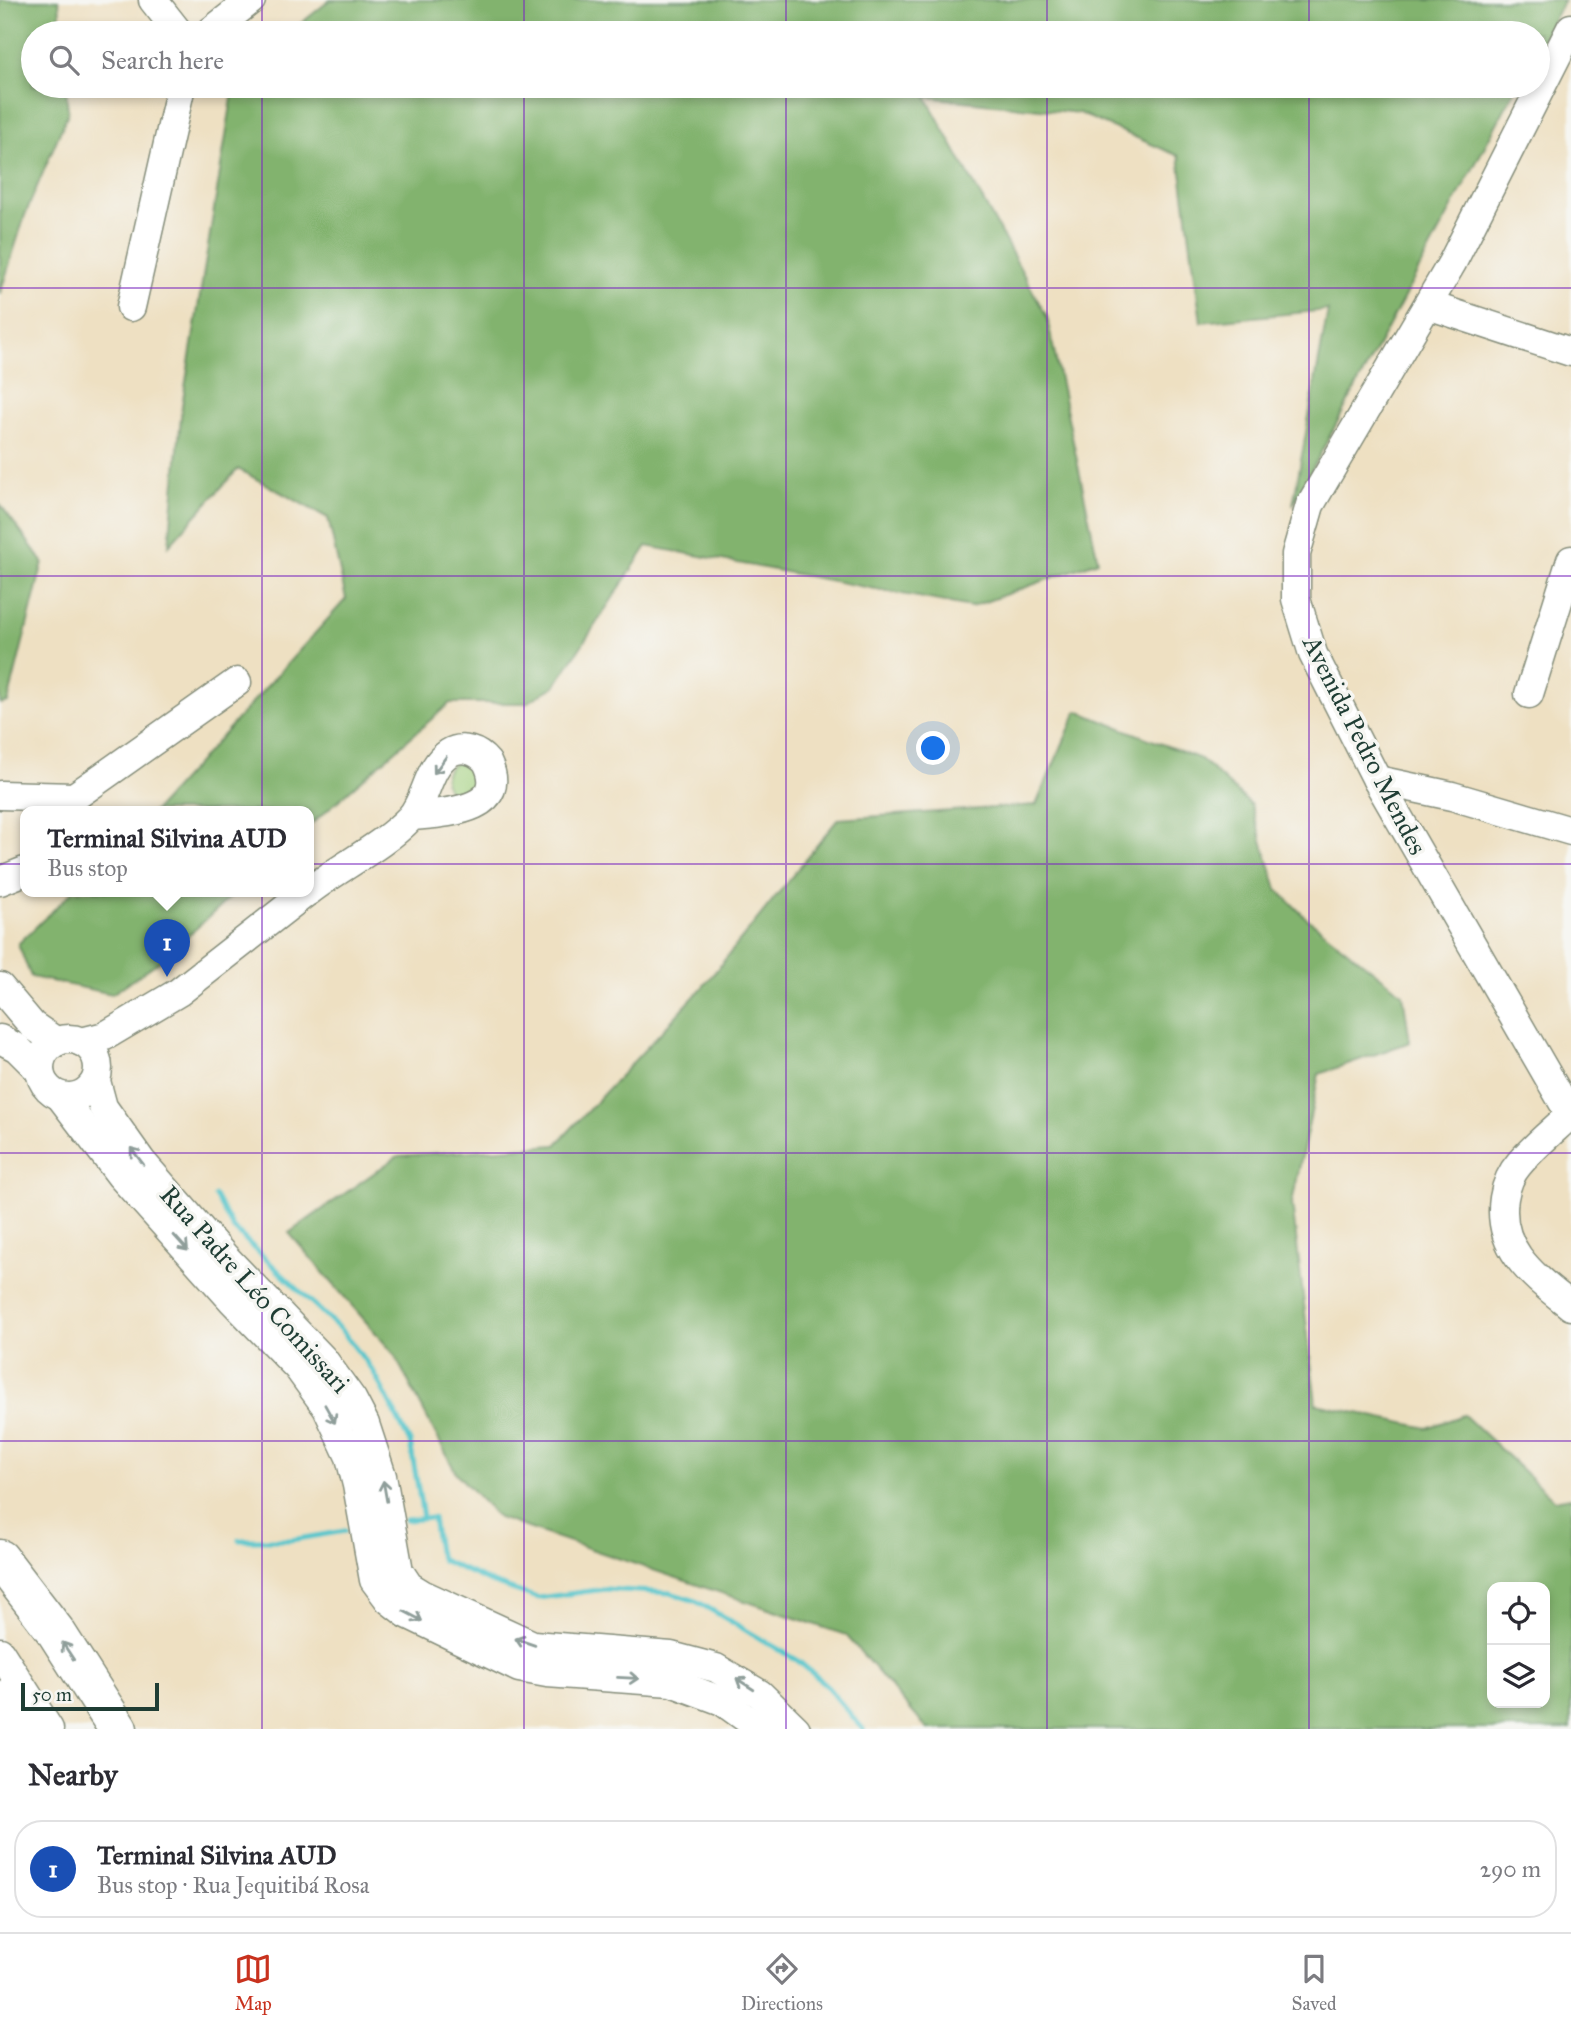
<!DOCTYPE html>
<meta charset="utf-8">
<style>
body{margin:0;font-family:"IM FELL Great Primer",serif;background:#f2f2f3;color:#2b2b33}
.controls{position:absolute;right:21px;bottom:21px;display:grid;overflow:hidden;border-radius:14px;box-shadow:0 4px 10px #0003}
.controls button{width:63px;height:63px;display:grid;place-items:center;padding:0;border:0;border-bottom:2px solid #e1e1e2;background:#fff;color:#2b2b33;font:35px sans-serif}
.scale{position:absolute;left:21px;bottom:18px;width:138px;box-sizing:border-box;padding-left:7px;border:4px solid #1f3d34;border-top:0;font-size:19px;line-height:24px;white-space:nowrap;color:#1f3d34;-webkit-text-stroke:5px #f6f6f2;paint-order:stroke}
.you{position:absolute;left:934px;top:749px;width:24px;height:24px;margin:-18px;border:5px solid #fff;border-radius:50%;background:#1a73e8;box-shadow:0 0 0 10px #1a73e833}
.badge{display:grid;place-items:center;width:46px;height:46px;border-radius:50%;background:#c8321e;color:#fff;font-size:23px;font-weight:700}
.pin{position:absolute;translate:-50% -58px;filter:drop-shadow(0 2px 4px #0008)}
.pin::after{content:'';position:absolute;top:37px;width:24px;height:21px;background:inherit;clip-path:polygon(0 0,100% 0,50% 100%)}
.popup{position:absolute;left:20px;top:806px;width:294px;height:91px;box-sizing:border-box;display:grid;place-content:center;border-radius:14px;background:#fff;filter:drop-shadow(0 2px 5px #0005);font-size:23px;white-space:nowrap;color:#7c7c81}
.popup b{font-size:26px;color:#2b2b33}
.popup::after{content:'';position:absolute;left:50%;top:100%;margin-left:-14px;border:14px solid transparent;border-top-color:#fff}
.list{margin:0;padding:0;list-style:none}
h2{display:flex;justify-content:space-between;align-items:center;height:91px;margin:0;padding:0 28px;font-size:30px}
h2 small{font-size:23px;font-weight:400;color:#7c7c81}
.list li{display:grid;grid-template-columns:46px 1fr auto;gap:21px;align-items:center;box-sizing:border-box;height:98px;margin:0 14px 14px;padding:0 14px;border:2px solid #e1e1e2;border-radius:28px}
.list b{display:block;font-size:26px;white-space:nowrap}
.list p{margin:0;font-size:23px;white-space:nowrap;color:#7c7c81}
.list em{font-size:23px;font-style:normal;color:#7c7c81}
.icon{flex:none;width:38px;height:38px;fill:none;stroke:currentColor;stroke-width:2;stroke-linecap:round;stroke-linejoin:round}
.map{position:relative;flex:none;width:1571px;height:1729px;overflow:hidden}
.search{position:absolute;background:#fff;box-shadow:0 4px 10px #0003;left:21px;right:21px;top:21px;height:77px;display:flex;align-items:center;gap:18px;box-sizing:border-box;padding:0 24px;border-radius:38px;color:#7c7c81;font-size:26px}
.sheet{height:203px;background:#fff}
nav{display:flex;justify-content:space-around;align-items:center;box-sizing:border-box;height:98px;border-top:2px solid #e1e1e2;background:#fff;font-size:19px;color:#7c7c81}
nav a{display:grid;justify-items:center;gap:4px}
nav .on{color:#c8321e}
.map>svg:first-child{display:block}
.green{fill:#a3d17f;stroke:#61875a;stroke-width:2}
.forest{fill:#82b36e;stroke:#507851;stroke-width:2;fill-rule:evenodd}
.lines{fill:none;stroke-linecap:round;stroke-linejoin:round}
.stream{stroke:#58c6cc;stroke-width:5}
.minor-casing{stroke:#868e7b;stroke-width:31}
.highway-casing{stroke:#868e7b;stroke-width:41}
.minor{stroke:#fff;stroke-width:28}
.highway{stroke:#fff;stroke-width:38}
.oneway{stroke:#8f9e9a}
.grid{fill:none;stroke:#7b2cbf;stroke-width:2;stroke-opacity:0.55}
.labels{text-anchor:middle;stroke-width:7;stroke-linejoin:round;paint-order:stroke}
.street-label{font-size:26px;fill:#1f3d34;stroke:#f6f6f2}
</style>
<div class="map">
<svg width="1571" height="1729" viewBox="0 0 1571 1729">
<rect width="100%" height="100%" fill="#f6f6f2"/>
<filter id="ink" filterUnits="userSpaceOnUse"><feTurbulence type="fractalNoise" baseFrequency=".0143" numOctaves="2"/><feDisplacementMap in="SourceGraphic" scale="14" xChannelSelector="R" yChannelSelector="G"/><feConvolveMatrix kernelMatrix="1 2 1 2 8 2 1 2 1" color-interpolation-filters="sRGB"/></filter>
<filter id="wash" filterUnits="userSpaceOnUse"><feTurbulence type="fractalNoise" baseFrequency=".00686" numOctaves="4" result="noise"/><feDisplacementMap in="SourceGraphic" scale="28" xChannelSelector="R" yChannelSelector="G"/><feGaussianBlur stdDeviation="1.57" result="paint"/><feColorMatrix in="noise" values="0 0 0 0 0 0 0 0 0 0 0 0 0 0 0 0 0 1.4 0 .05"/><feComposite in="paint" operator="in"/></filter>
<g filter="url(#wash)">
<rect width="100%" height="100%" fill="#eee0c2"/>
<circle class="green" cx="462" cy="779" r="17"/>
<g class="forest">
<path d="M 0,0 L 59,0 L 61,33 L 33,33 L 33,86 L 66,86 L 68,113 L 25,215 L 0,294 Z"/>
<path d="M 330,0 L 1564,0 L 1538,48 L 1538,33 L 289,33 Z"/>
<path d="M 234,86 L 1517,86 L 1293,505 L 1328,310 L 1201,322 L 1179,156 L 1079,113 L 926,97 L 1047,317 L 1098,561 L 971,607 L 647,546 L 555,686 L 526,703 L 450,703 L 309,826 L 309,811 L 154,811 L 346,599 L 328,518 L 238,469 L 169,545 L 182,406 Z"/>
<path d="M 0,504 L 43,562 L 8,702 L 0,704 Z"/>
<path d="M 1077,711 L 1201,759 L 1251,805 L 1277,889 L 1304,916 L 1403,994 L 1410,1042 L 1319,1074 L 1292,1203 L 1316,1404 L 1427,1428 L 1464,1415 L 1554,1500 L 1571,1497 L 1571,1729 L 927,1729 L 846,1635 L 498,1518 L 456,1473 L 394,1354 L 289,1233 L 398,1156 L 556,1145 L 702,988 L 838,819 L 1036,805 ZM 1492,1587 L 1545,1587 L 1545,1703 L 1492,1703 Z"/>
<path d="M 73,891 L 237,891 L 164,958 L 112,994 L 31,977 L 18,944 Z"/>
</g>
<g class="lines">
<g class="stream">
<path d="M 215,1196 L 233,1228 L 343,1332 L 373,1371 L 410,1442 L 423,1517"/>
<path d="M 406,1520 L 433,1518 L 438,1551 L 442,1560 L 493,1583 L 538,1598 L 605,1589 L 670,1593 L 696,1601 L 797,1660 L 824,1683 L 863,1729"/>
<path d="M 239,1540 L 291,1540 L 345,1531"/>
</g>
</g>
</g>
<g filter="url(#ink)">
<g class="lines">
<defs>
<g id="minor">
<path d="M 153,0 L 179,33"/>
<path d="M 1571,28 L 1452,263 L 1310,505 L 1296,554 L 1296,599 L 1313,654 L 1377,780 L 1571,1116"/>
<path d="M 209,33 L 251,0"/>
<path d="M 1428,305 L 1571,352"/>
<path d="M 131,307 L 181,86"/>
<path d="M 1529,694 L 1571,560"/>
<path d="M 1377,780 L 1452,796 L 1571,831"/>
<path d="M 0,795 L 74,797"/>
<path d="M 70,811 L 74,797 L 237,682"/>
<path d="M 0,881 L 25,871"/>
<path d="M 309,891 C 341,866 382,847 410,818 C 427,800 427,767 449,753 C 462,745 478,751 487,762 C 512,812 441,813 412,816"/>
<path d="M 0,987 L 32,1025 L 57,1042"/>
<circle cx="69" cy="1068" r="29"/>
<path d="M 0,1039 L 17,1048 L 40,1071"/>
<path d="M 81,1042 L 105,1036 L 179,992 L 308,891"/>
<path d="M 96,1081 L 103,1107 L 142,1162 L 224,1256 L 323,1359 L 352,1399 L 365,1424 L 382,1476 L 399,1571 L 409,1586 L 422,1594 L 533,1645 L 671,1656 L 716,1668 L 760,1694 L 796,1729"/>
<path d="M 60,1096 L 121,1176 L 232,1300 L 298,1368 L 327,1408 L 350,1457 L 357,1485 L 374,1580 L 389,1600 L 407,1614 L 519,1668 L 547,1673 L 671,1682 L 722,1701 L 761,1729"/>
<path d="M 1570,1115 C 1553,1131 1534,1146 1519,1164 C 1511,1173 1506,1186 1504,1198 C 1496,1250 1535,1277 1571,1306"/>
<path d="M 0,1652 L 49,1729"/>
</g>
<g id="highway">
<path d="M 0,1559 L 56,1632 L 118,1729"/>
<path d="M 0,1700 L 20,1729"/>
</g>
</defs>
<use href="#minor" class="minor-casing"/>
<use href="#highway" class="highway-casing"/>
<use href="#minor" class="minor"/>
<use href="#highway" class="highway"/>
</g>
<defs><path id="oneway-shaft" d="M-6 0H5M1.5-3L5.5 0L1.5 3" fill="none" stroke-width="1.6" stroke-linecap="round" stroke-linejoin="round" transform="scale(1.75)"/></defs>
<g class="oneway">
<use href="#oneway-shaft" transform="translate(440 765) rotate(126)"/>
<use href="#oneway-shaft" transform="translate(137 1156) rotate(-128)"/>
<use href="#oneway-shaft" transform="translate(181 1243) rotate(48)"/>
<use href="#oneway-shaft" transform="translate(330 1414) rotate(61)"/>
<use href="#oneway-shaft" transform="translate(385 1491) rotate(-100)"/>
<use href="#oneway-shaft" transform="translate(413 1616) rotate(28)"/>
<use href="#oneway-shaft" transform="translate(525 1642) rotate(-161)"/>
<use href="#oneway-shaft" transform="translate(68 1651) rotate(-123)"/>
<use href="#oneway-shaft" transform="translate(628 1678) rotate(3)"/>
<use href="#oneway-shaft" transform="translate(745 1684) rotate(-147)"/>
</g>
</g>
<path class="grid" d="M 262,0 L 262,33M 524,0 L 524,33M 786,0 L 786,33M 1047,0 L 1047,33M 1309,0 L 1309,33M 262,86 L 262,1729M 524,86 L 524,1729M 786,86 L 786,1729M 1047,86 L 1047,1729M 1309,86 L 1309,1729M 0,288 L 1571,288M 0,576 L 1571,576M 0,864 L 1571,864M 0,1153 L 1571,1153M 0,1441 L 1571,1441"/>
<g class="labels">
<g class="street-label">
<text transform="translate(1365 745) rotate(63)" y="9">Avenida Pedro Mendes</text>
<text transform="translate(255 1289) rotate(48)" y="9">Rua Padre Léo Comissari</text>
</g>
</g>
</svg>
<div class="controls">
<button><svg class="icon" aria-label="locate" viewBox="0 0 24 24"><circle cx="12" cy="12" r="6"/><path d="M12 2v4M12 18v4M2 12h4M18 12h4"/></svg></button>
<button><svg class="icon" aria-label="layers" viewBox="0 0 24 24"><path d="M12 4l9 5-9 5-9-5zM3 14l9 5 9-5"/></svg></button>
</div>
<div class="scale">50 m</div>
<div class="you"></div>
<div class="pin badge" style="left:167px;top:977px;background:#1a4fb4">1</div>
<div class="popup"><b>Terminal Silvina AUD</b>Bus stop</div>
<div class="search"><svg class="icon" aria-label="search" viewBox="0 0 24 24"><circle cx="10" cy="10" r="6"/><path d="M15 15l6 6"/></svg>Search here</div>
</div>
<section class="sheet">
<h2>Nearby<small></small></h2>
<ul class="list">
<li><span class="badge" style="background:#1a4fb4">1</span><div><b>Terminal Silvina AUD</b><p>Bus stop · Rua Jequitibá Rosa</p></div><em>290 m</em></li>
</ul>
</section>
<nav>
<a class="on"><svg class="icon" aria-label="map" viewBox="0 0 24 24"><path d="M3 6l6-2 6 2 6-2v14l-6 2-6-2-6 2zM9 4v14M15 6v14"/></svg>Map</a>
<a><svg class="icon" aria-label="directions" viewBox="0 0 24 24"><path d="M12 3l9 9-9 9-9-9zM9 14v-3h6M13 9l2 2-2 2"/></svg>Directions</a>
<a><svg class="icon" aria-label="saved" viewBox="0 0 24 24"><path d="M7 4h10v16l-5-4-5 4z"/></svg>Saved</a>
</nav>
